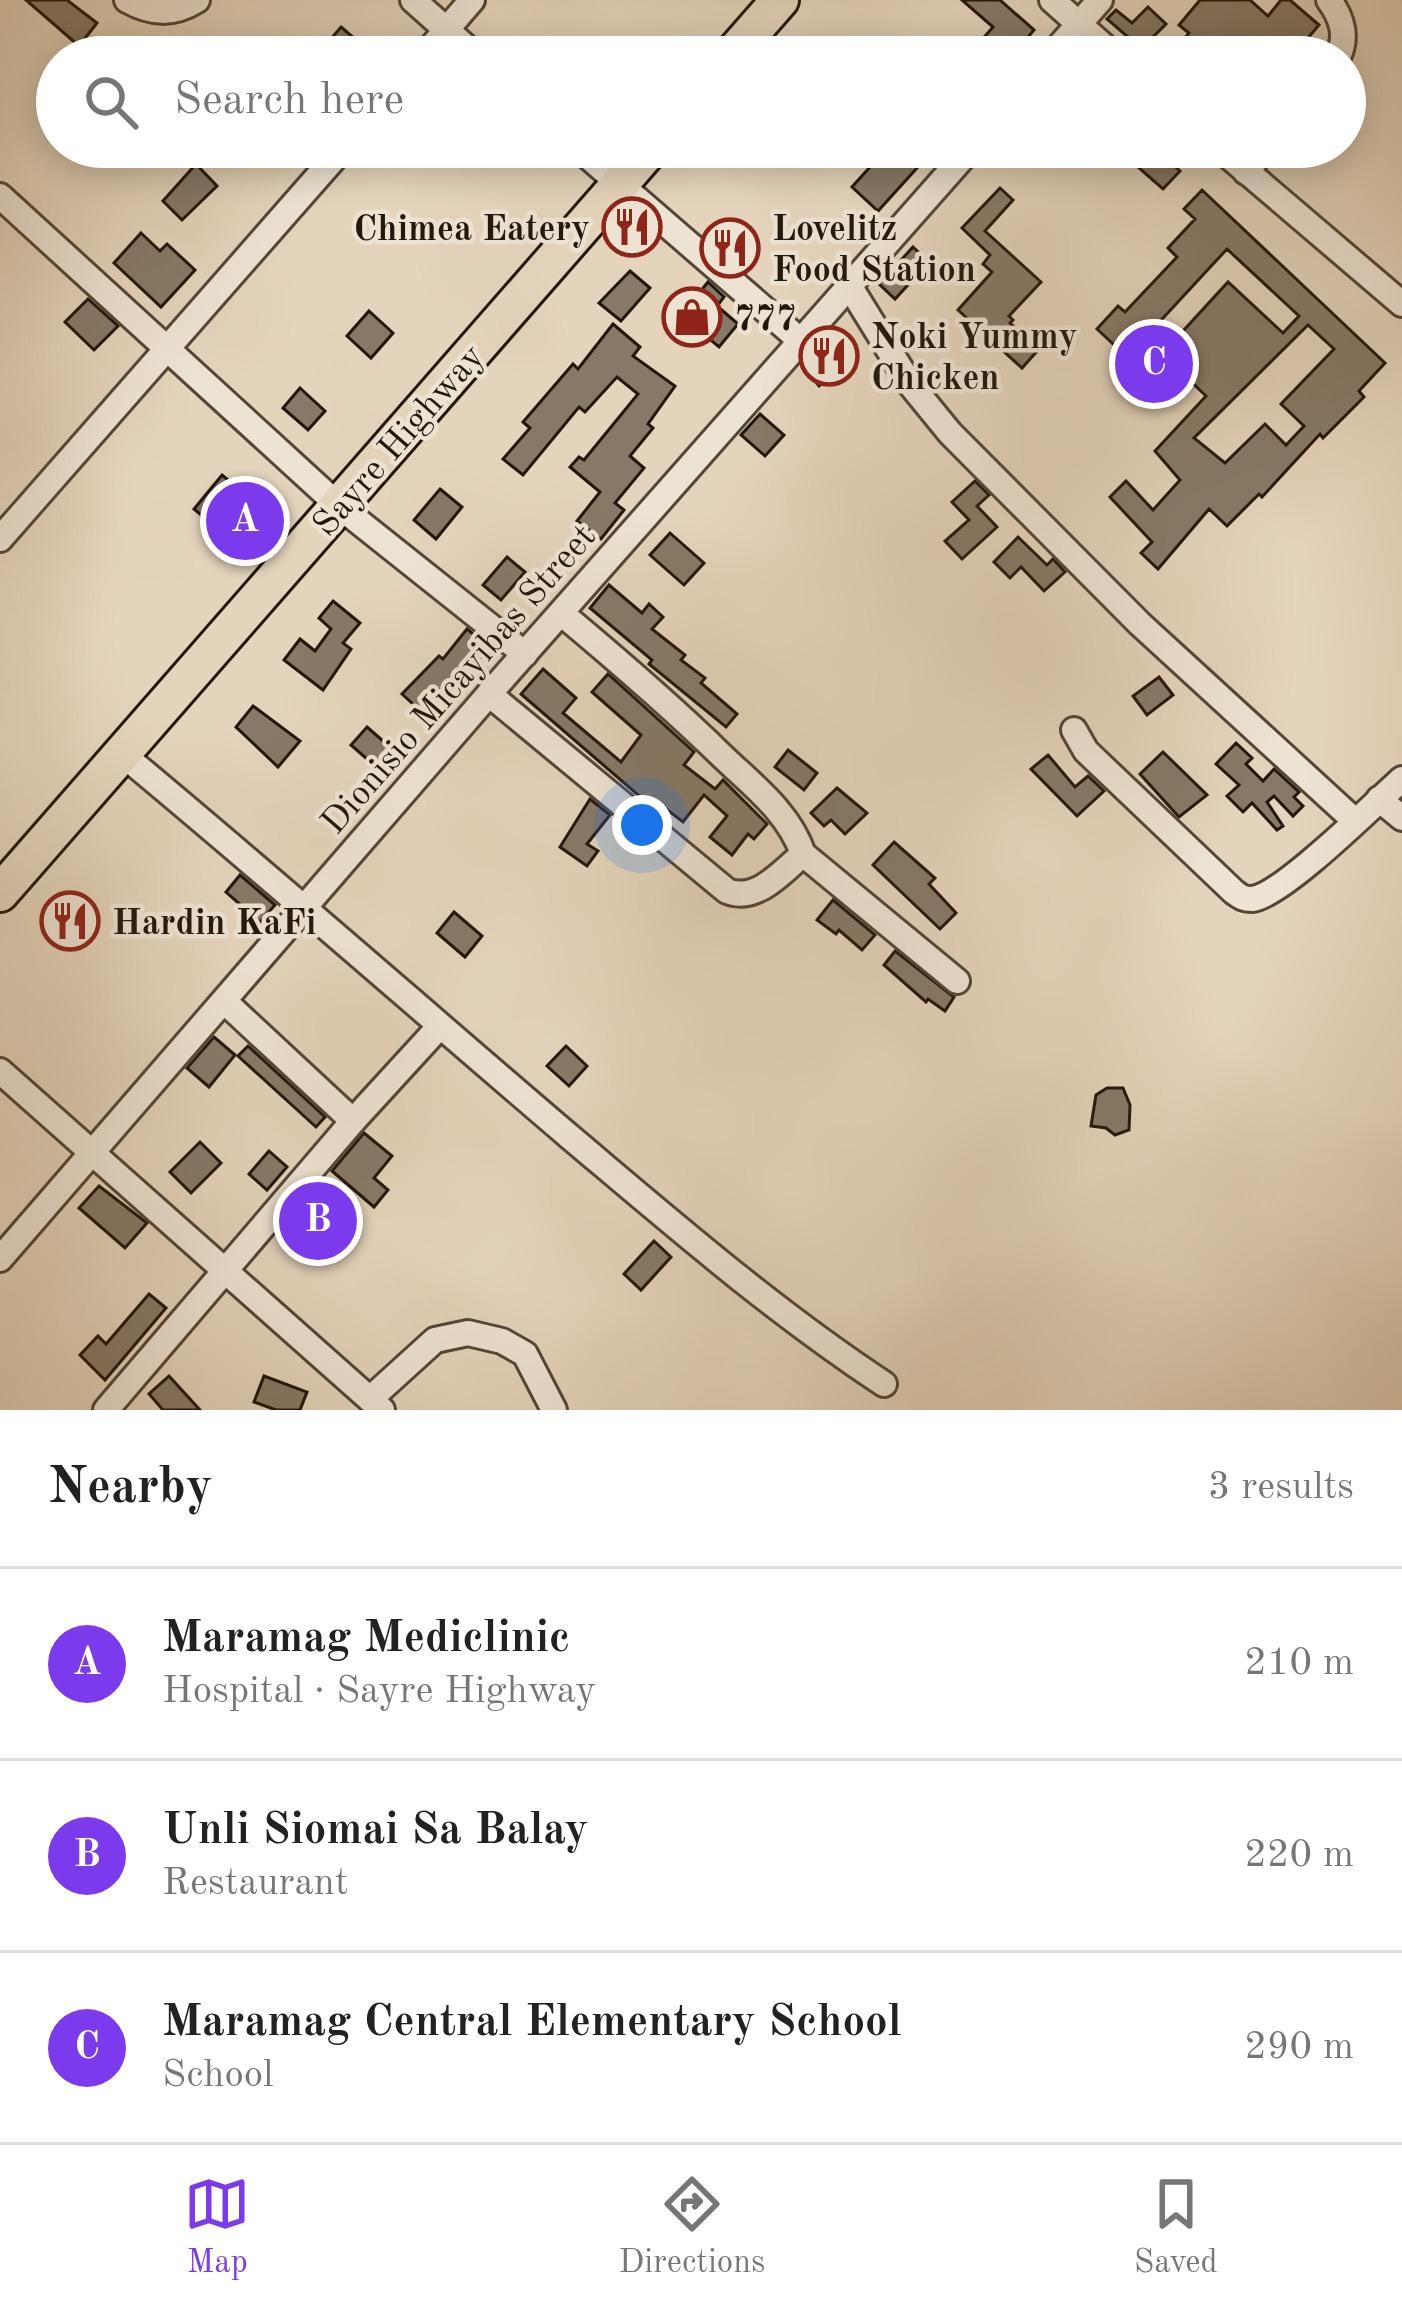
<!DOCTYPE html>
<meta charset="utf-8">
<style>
body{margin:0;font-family:"Old Standard TT",serif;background:#f6f6f6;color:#222}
.you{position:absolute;left:642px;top:825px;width:42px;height:42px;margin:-30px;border:9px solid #fff;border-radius:50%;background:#1a73e8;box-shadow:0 0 0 18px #1a73e833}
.badge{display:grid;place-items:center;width:78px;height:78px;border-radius:50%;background:#7c3aed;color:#fff;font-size:39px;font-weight:700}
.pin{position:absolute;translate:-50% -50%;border:6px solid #fff;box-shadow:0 3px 12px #0006}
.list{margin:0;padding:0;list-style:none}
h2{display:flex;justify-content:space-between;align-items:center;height:156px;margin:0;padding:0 48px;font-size:51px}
h2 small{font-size:39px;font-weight:400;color:#767676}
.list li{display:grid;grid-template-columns:78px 1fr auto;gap:36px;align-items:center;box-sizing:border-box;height:192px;padding:0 48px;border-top:3px solid #e0e0e0}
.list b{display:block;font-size:45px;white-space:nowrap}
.list p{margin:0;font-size:39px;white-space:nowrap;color:#767676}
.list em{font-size:39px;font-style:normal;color:#767676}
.icon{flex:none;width:66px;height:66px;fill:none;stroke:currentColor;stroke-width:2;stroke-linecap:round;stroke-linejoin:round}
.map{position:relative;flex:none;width:1402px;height:1410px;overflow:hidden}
.search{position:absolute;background:#fff;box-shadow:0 6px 30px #0003;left:36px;right:36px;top:36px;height:132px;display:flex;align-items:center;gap:30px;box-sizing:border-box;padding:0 42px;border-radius:66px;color:#767676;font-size:45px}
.sheet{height:732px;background:#fff}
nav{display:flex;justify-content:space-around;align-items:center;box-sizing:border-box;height:168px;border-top:3px solid #e0e0e0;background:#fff;font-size:33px;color:#767676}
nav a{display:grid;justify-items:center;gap:6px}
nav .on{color:#7c3aed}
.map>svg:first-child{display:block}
.building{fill:#877967;stroke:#23170d;stroke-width:3;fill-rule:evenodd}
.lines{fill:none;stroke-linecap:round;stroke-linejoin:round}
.minor-casing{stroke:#534638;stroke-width:30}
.highway-casing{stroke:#23170d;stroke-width:42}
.minor{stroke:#ede3d3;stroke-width:24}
.highway{stroke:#e4d4bb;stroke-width:36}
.labels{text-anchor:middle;stroke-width:9;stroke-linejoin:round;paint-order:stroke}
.poi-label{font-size:36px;font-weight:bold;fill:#23170d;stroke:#ede3d3;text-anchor:start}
.street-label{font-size:36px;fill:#23170d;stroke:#ede3d3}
</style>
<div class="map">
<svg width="1402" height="1410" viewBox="0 0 1402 1410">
<rect width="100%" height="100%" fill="#e4d4bb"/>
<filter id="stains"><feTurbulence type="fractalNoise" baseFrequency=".00167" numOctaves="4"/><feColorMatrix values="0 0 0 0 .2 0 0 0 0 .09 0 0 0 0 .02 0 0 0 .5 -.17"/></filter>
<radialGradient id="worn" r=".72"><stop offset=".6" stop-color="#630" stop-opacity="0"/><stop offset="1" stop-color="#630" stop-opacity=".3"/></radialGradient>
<g class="building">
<path d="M 26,0 L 67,0 L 97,23 L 79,46 Z"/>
<path d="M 962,0 L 1000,0 L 1034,30 L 1011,57 L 967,57 L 993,27 Z"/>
<path d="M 1200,0 L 1250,0 L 1268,16 L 1281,0 L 1290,0 L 1319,25 L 1302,45 L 1317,57 L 1151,57 L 1107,19 L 1116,10 L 1132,23 L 1148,7 L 1166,24 L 1150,40 L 1169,56 L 1189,33 L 1179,25 Z"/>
<path d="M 341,27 L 376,57 L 333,57 L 323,48 Z"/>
<path d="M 888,147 L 936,147 L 878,211 L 852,187 Z"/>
<path d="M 1115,147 L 1153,147 L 1180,171 L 1163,189 Z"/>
<path d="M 196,164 L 217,186 L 182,220 L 163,201 Z"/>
<path d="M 1000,188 L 1013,200 L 985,231 L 1041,282 L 1009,316 L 1013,320 L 1010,323 L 1039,349 L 1022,368 L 958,310 L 992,272 L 983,264 L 990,255 L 962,228 Z"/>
<path d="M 1202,190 L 1385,363 L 1359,391 L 1364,397 L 1323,438 L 1320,434 L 1262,497 L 1259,494 L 1227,526 L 1209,509 L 1158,569 L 1141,553 L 1152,542 L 1110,497 L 1126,481 L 1153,510 L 1180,480 L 1155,451 L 1206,396 L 1162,354 L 1228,282 L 1283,333 L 1299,316 L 1227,249 L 1127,357 L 1097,329 L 1118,306 L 1125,312 L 1177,257 L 1168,248 L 1195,219 L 1184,209 ZM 1308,325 L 1334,349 L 1281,404 L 1304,426 L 1286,445 L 1265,424 L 1225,463 L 1194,438 Z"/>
<path d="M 141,233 L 160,251 L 167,244 L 195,270 L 161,307 L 114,263 Z"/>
<path d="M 913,247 L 929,262 L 895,299 L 879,284 Z"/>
<path d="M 630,271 L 650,288 L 621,321 L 599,303 Z"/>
<path d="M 708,282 L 724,297 L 717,306 L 738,324 L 719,347 L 681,315 Z"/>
<path d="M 88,299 L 118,326 L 94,350 L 65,322 Z"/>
<path d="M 369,311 L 393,333 L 371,358 L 347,336 Z"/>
<path d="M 613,324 L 640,347 L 633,356 L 675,386 L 648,424 L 653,428 L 630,456 L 644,468 L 615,503 L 624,510 L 601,539 L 577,521 L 600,492 L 570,467 L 579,457 L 584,460 L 638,394 L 617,377 L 585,412 L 579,407 L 523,475 L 503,459 L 530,428 L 523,422 L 573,364 L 578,369 Z"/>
<path d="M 818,348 L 823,354 L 832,348 L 846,366 L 819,386 L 805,368 L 812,363 L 808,358 Z"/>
<path d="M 300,388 L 325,411 L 308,430 L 283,408 Z"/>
<path d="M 760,414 L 784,435 L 765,456 L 741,435 Z"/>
<path d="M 222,475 L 253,501 L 225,535 L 194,509 Z"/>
<path d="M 975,481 L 989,495 L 977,506 L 997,527 L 962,559 L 945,541 L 969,520 L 952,502 Z"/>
<path d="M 440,489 L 462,507 L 436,539 L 414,520 Z"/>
<path d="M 670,533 L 704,563 L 684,585 L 650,555 Z"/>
<path d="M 1018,537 L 1047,565 L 1053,559 L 1065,572 L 1044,591 L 1021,567 L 1010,578 L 994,562 Z"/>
<path d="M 507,557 L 525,572 L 501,600 L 483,585 Z"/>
<path d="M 609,585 L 642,613 L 649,604 L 663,617 L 652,629 L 685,655 L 681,660 L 705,678 L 701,683 L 737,714 L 726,727 L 649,664 L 652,660 L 590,608 Z"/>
<path d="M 333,601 L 360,623 L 343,643 L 351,649 L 323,690 L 284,660 L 300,639 L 315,651 L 331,629 L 319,618 Z"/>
<path d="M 467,629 L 490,648 L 425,715 L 402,694 L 439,656 L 443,659 Z"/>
<path d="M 543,669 L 576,698 L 563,713 L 621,762 L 641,735 L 592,692 L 608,674 L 694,752 L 684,765 L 715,789 L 723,780 L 767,824 L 754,839 L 748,834 L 732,855 L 710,837 L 727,816 L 704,795 L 683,822 L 656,801 L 652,807 L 521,694 Z"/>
<path d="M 1159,677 L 1173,695 L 1147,715 L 1133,696 Z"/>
<path d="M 253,706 L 300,741 L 278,767 L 236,727 Z"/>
<path d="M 367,727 L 391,748 L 375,766 L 351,745 Z"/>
<path d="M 1236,743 L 1252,758 L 1246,764 L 1263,781 L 1274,769 L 1299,792 L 1294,797 L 1303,806 L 1293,816 L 1274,796 L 1267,802 L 1283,826 L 1277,830 L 1252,803 L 1243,812 L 1227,796 L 1239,785 L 1216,764 Z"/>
<path d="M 788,750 L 817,773 L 804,790 L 775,767 Z"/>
<path d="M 1163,752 L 1207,795 L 1179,817 L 1140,774 Z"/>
<path d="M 1048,755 L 1075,787 L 1088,776 L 1104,791 L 1077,816 L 1031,769 Z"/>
<path d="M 837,788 L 867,813 L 845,834 L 831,820 L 824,826 L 811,813 Z"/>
<path d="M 590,799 L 610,815 L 587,844 L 598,851 L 587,866 L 560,847 Z"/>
<path d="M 894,842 L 935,878 L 929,884 L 956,913 L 940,929 L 873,865 Z"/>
<path d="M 240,875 L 275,905 L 260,922 L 226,892 Z"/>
<path d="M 833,900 L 875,935 L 862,950 L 839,930 L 836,934 L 817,920 Z"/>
<path d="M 454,912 L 482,936 L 465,957 L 437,933 Z"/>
<path d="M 895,951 L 954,997 L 945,1011 L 928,999 L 926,1002 L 884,965 Z"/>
<path d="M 214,1037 L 235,1055 L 209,1087 L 187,1068 Z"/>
<path d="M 248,1046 L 325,1117 L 316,1127 L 238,1056 Z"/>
<path d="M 566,1046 L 587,1066 L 569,1086 L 547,1066 Z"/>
<path d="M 1107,1088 L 1123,1088 L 1130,1105 L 1129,1130 L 1115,1135 L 1106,1128 L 1091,1126 L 1096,1095 Z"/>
<path d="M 364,1133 L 392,1156 L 374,1178 L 388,1190 L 374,1207 L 332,1171 Z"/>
<path d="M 200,1142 L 221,1163 L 191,1193 L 170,1172 Z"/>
<path d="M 269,1151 L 287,1167 L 267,1190 L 249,1174 Z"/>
<path d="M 99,1186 L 147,1223 L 125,1248 L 79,1208 Z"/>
<path d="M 654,1241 L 671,1257 L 641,1290 L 624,1274 Z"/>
<path d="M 149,1294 L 166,1308 L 105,1380 L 80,1355 L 98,1336 L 106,1344 Z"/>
<path d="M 169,1376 L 200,1410 L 163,1410 L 149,1394 Z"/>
<path d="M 264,1376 L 307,1392 L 300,1410 L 276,1410 L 254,1402 Z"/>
</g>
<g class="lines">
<defs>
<g id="minor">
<path d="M 127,0 C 152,14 173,15 197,0"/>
<path d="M 413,0 L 477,57"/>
<path d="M 1052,0 L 1116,57"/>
<path d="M 1329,0 C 1342,18 1348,36 1338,57"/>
<path d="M 423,57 L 472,0"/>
<path d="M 1050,57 L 1100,0"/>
<path d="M 577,147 L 801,341"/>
<path d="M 1218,147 L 1402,304"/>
<path d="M 1246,172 L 1266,147"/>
<path d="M 0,196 L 339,506 L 525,654"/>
<path d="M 850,287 L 910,384 L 950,433 L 1140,624 L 1355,821"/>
<path d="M 0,539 L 344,147"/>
<path d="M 489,694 L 727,891 C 756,903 782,872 803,854 C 789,812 752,785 721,755 C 670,705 616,659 561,613"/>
<path d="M 1074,730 L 1086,751 L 1234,892 C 1241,897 1243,899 1252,899 C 1282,896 1375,803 1402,779"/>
<path d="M 121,753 C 273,879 420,1009 570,1137 C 672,1223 772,1310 884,1384"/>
<path d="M 1379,799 L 1402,818"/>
<path d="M 803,854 L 957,981"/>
<path d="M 224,1001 L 353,1121"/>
<path d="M 0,1071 L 382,1410"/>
<path d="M 0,1259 L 489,694 L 972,147"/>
<path d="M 370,1399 L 435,1340 L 468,1333 L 502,1341 L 525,1354 L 554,1410"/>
<path d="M 106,1410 L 353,1121 L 440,1026"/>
</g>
<g id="highway">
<path d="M 730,57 L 780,0"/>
<path d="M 0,893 L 652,147"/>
</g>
</defs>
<use href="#minor" class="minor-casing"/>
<use href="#highway" class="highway-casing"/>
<use href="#minor" class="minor"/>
<use href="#highway" class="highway"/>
</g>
<defs>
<symbol id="restaurant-ring" viewBox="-11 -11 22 22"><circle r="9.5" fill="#ede3d3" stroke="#8f2418" stroke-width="1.5"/><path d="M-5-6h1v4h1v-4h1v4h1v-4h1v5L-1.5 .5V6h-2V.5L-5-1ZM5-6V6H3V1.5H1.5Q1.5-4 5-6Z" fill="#8f2418"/></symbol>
<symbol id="shop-ring" viewBox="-11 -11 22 22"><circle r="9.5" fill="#ede3d3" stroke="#8f2418" stroke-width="1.5"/><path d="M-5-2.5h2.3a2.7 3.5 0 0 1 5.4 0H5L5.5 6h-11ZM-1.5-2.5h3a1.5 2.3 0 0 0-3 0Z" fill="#8f2418"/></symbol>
</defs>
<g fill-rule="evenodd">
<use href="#restaurant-ring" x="599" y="194" width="66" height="66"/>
<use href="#restaurant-ring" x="697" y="215" width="66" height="66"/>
<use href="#shop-ring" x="659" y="284" width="66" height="66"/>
<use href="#restaurant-ring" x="796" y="323" width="66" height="66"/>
<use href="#restaurant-ring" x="37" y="888" width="66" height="66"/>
</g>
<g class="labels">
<g class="poi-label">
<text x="590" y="240" text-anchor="end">Chimea Eatery</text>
<text x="772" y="240">Lovelitz<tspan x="772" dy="41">Food Station</tspan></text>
<text x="734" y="330">777</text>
<text x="871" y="348">Noki Yummy<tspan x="871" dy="41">Chicken</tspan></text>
<text x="112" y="934">Hardin KaFi</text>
</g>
<g class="street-label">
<text transform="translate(397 439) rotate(-49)" y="13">Sayre Highway</text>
<text transform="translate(457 678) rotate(-49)" y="13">Dionisio Micayibas Street</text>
</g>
</g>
<rect width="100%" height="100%" filter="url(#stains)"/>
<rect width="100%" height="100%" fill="url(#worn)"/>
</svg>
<div class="you"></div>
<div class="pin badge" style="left:245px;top:521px">A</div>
<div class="pin badge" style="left:318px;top:1221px">B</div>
<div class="pin badge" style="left:1154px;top:364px">C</div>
<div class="search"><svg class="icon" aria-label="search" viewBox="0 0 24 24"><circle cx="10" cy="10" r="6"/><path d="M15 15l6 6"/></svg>Search here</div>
</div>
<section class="sheet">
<h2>Nearby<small>3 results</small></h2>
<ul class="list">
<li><span class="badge">A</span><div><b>Maramag Mediclinic</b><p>Hospital · Sayre Highway</p></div><em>210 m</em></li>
<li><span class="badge">B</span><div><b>Unli Siomai Sa Balay</b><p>Restaurant</p></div><em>220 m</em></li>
<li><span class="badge">C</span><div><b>Maramag Central Elementary School</b><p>School</p></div><em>290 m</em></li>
</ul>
</section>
<nav>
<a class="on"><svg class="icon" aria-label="map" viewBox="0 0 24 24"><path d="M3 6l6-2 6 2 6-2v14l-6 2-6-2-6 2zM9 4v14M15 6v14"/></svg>Map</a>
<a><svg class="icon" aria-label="directions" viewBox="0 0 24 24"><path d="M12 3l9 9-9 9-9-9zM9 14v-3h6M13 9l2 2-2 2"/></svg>Directions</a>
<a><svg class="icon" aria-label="saved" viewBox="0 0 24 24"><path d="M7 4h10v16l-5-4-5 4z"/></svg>Saved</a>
</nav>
